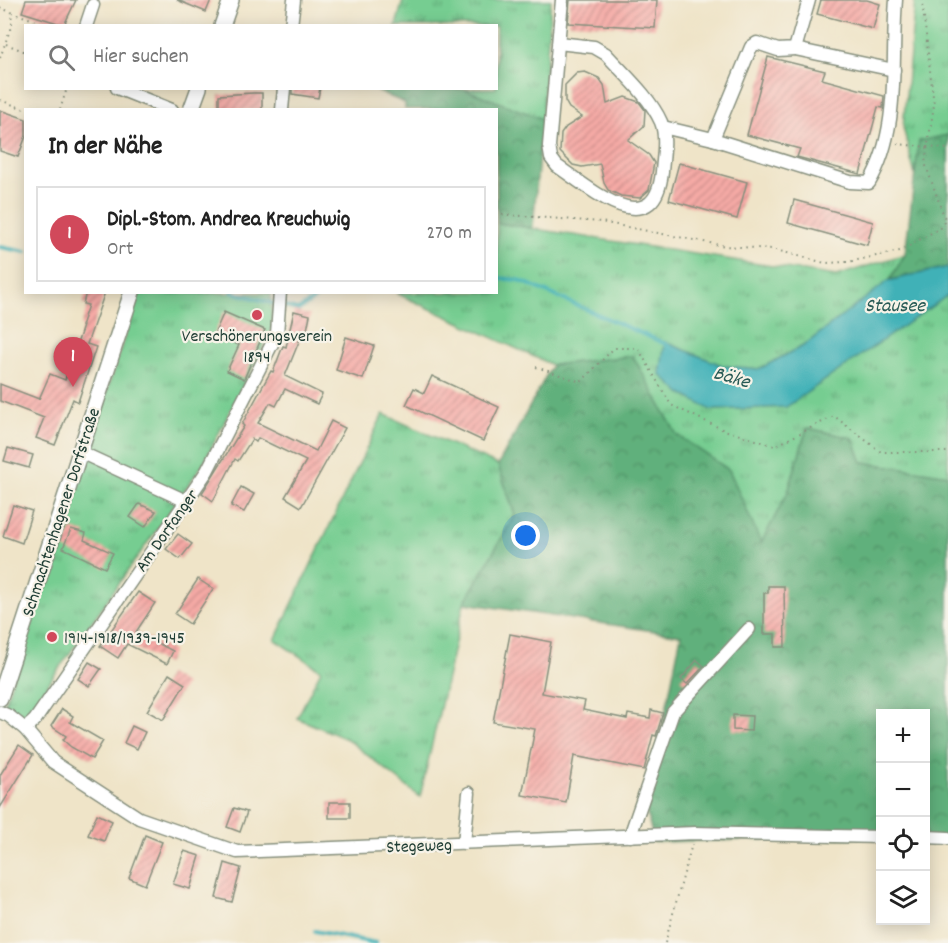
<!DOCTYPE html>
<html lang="de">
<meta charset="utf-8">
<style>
body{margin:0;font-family:Dekko,sans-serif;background:#f2f2f2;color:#222}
.controls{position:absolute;right:18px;bottom:18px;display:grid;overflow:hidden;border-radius:0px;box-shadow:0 3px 15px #0003}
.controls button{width:54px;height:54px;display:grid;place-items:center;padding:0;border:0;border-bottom:2px solid #e0e0e0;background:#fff;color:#222;font:30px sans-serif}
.you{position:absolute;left:526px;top:536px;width:21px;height:21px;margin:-15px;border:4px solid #fff;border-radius:50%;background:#1a73e8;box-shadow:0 0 0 9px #1a73e833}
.badge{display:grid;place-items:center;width:39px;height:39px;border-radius:50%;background:#d1495b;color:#fff;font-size:20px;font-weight:700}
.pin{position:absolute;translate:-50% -50px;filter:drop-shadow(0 2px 3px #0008)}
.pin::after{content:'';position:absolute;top:32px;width:21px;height:18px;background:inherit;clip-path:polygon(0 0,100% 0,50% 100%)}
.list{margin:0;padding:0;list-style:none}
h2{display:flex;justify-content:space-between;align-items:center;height:78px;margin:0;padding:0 24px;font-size:26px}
h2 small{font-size:20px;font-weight:400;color:#767676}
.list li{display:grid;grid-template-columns:39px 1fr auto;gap:18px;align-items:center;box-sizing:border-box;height:96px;margin:0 12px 12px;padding:0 12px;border:2px solid #e0e0e0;border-radius:0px}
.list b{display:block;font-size:22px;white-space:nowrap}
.list p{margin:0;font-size:20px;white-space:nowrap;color:#767676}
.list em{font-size:20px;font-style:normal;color:#767676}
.icon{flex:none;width:33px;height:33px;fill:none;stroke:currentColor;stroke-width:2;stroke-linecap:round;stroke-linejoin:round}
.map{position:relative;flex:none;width:948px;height:943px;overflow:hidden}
.search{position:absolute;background:#fff;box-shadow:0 3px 15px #0003;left:24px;top:24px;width:474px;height:66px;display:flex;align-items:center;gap:15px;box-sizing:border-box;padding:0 21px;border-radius:0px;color:#767676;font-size:22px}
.panel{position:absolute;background:#fff;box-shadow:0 3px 15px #0003;left:24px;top:108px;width:474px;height:186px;border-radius:0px}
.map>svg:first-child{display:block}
.grass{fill:url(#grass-tufts);stroke:#4a8562;stroke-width:1.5}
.forest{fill:url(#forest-crowns);stroke:#407658;stroke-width:1.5}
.water{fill:#40b1b7;stroke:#307776;stroke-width:1.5}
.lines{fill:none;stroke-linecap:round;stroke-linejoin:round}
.stream{stroke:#40b1b7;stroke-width:4}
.building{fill:url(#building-hatch)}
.minor-casing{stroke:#87907e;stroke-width:15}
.major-casing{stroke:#87907e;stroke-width:18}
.path{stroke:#87907e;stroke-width:2;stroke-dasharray:1.5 4.5;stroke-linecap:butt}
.minor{stroke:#fff;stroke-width:12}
.major{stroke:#fff;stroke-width:15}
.poi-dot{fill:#d1495b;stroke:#f7f3e8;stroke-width:2}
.labels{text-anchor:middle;stroke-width:4.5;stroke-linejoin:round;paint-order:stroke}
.poi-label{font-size:18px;fill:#1f3d34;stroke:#f7f3e8}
.street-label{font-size:18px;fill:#1f3d34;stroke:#f7f3e8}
.water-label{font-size:20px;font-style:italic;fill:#275a55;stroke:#f7f3e8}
</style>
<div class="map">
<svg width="948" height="943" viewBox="0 0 948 943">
<defs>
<pattern id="grass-tufts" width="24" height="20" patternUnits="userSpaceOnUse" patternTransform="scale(1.5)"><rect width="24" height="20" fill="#76cd91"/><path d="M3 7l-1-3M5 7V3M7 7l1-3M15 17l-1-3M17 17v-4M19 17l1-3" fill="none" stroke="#60a877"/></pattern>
<pattern id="forest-crowns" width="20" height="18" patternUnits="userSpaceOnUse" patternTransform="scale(1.5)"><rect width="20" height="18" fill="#60b07b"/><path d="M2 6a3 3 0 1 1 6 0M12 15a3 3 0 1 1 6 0" fill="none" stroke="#4f9066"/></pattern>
<pattern id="building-hatch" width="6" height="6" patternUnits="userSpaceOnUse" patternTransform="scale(1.5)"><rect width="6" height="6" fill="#f6aaa6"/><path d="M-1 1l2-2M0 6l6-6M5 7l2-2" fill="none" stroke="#c78c88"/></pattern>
</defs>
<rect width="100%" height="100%" fill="#f7f3e8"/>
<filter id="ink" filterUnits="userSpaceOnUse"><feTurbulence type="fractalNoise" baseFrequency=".0167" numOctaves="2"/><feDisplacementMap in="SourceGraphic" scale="12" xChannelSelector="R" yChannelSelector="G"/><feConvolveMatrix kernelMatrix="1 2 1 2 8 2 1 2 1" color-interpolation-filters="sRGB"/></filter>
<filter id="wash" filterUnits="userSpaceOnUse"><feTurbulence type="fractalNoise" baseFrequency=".008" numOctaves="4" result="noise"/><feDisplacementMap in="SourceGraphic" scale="24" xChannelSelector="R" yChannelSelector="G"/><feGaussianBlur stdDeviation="1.35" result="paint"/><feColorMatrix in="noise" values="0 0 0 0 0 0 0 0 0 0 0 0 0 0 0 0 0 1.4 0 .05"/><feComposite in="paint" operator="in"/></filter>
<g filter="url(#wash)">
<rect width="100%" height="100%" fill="#efe4c8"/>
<g class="grass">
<path d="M 403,0 L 551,0 L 542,119 L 464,89 L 496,88 L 496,26 L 396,26 Z"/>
<path d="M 915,0 L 948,0 L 948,196 L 920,196 L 903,127 Z"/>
<path d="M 497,223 L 836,276 L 905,254 L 890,280 L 803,346 L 759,369 L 724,366 L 665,342 L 716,410 L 786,407 L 948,295 L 948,475 L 862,462 L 807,428 L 788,492 L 761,544 L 729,470 L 677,435 L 633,356 L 552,365 L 396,293 L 496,292 Z"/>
<path d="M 139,293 L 271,293 L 272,329 L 203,464 L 22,721 L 3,709 Z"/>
<path d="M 383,414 L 498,465 L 515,515 L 464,603 L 420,797 L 347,739 L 297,718 L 321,670 L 275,640 Z"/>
</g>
<g class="forest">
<path d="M 378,89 L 464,89 L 542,119 L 533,228 L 497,223 L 496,110 L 405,109 L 405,103 L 377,91 Z"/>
<path d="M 948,135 L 948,267 L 890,280 L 905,254 L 919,141 Z"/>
<path d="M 633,356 L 677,435 L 729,470 L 761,543 L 788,492 L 807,428 L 853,438 L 862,462 L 948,475 L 948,837 L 926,837 L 926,714 L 880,714 L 880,837 L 654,842 L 646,810 L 681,635 L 464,603 L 515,515 L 498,465 L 552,365 Z"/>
</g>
<path class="water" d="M 948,267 L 948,295 L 786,407 L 711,410 L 680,393 L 660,374 L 665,342 L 724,366 L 759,369 L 803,346 L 888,281 Z"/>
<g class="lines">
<g class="stream">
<path d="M 0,247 L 26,252"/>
<path d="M 496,278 L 519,280 L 668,345"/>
<path d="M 232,292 L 298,310 L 325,292"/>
<path d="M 315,931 L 376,943"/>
</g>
</g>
<g id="blocks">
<g class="building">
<path d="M 26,0 L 76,0 L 64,25 L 22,12 Z"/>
<path d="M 177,0 L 211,0 L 206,12 Z"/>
<path d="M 570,0 L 657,0 L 655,28 L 568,23 Z"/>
<path d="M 821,0 L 867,0 L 880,4 L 873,29 L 817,14 Z"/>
<path d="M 768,57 L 825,71 L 822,79 L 884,96 L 883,108 L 878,107 L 860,174 L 797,157 L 800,149 L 747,135 Z"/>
<path d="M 585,72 L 599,78 L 604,85 L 607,104 L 625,97 L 639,102 L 645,110 L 644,126 L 628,140 L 649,155 L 654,163 L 649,190 L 640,198 L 621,196 L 608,190 L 604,183 L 600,164 L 582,167 L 573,165 L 560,152 L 561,134 L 566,127 L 582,117 L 569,108 L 565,101 L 565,85 L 577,73 Z"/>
<path d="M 292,88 L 320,88 L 318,98 L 292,94 Z"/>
<path d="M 253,93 L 262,93 L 262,110 L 219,110 L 219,95 Z"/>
<path d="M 0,110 L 26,119 L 26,136 L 18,157 L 0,151 Z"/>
<path d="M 679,163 L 747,182 L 737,219 L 669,200 Z"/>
<path d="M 794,200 L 873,222 L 867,245 L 788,223 Z"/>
<path d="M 86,292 L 105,292 L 87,344 L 96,347 L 78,402 L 73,399 L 55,445 L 36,438 L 44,418 L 0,401 L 0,384 L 39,399 L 50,374 L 65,380 L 83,326 L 81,326 L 88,305 L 83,304 Z"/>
<path d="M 294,311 L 310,315 L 305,340 L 300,339 L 285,376 L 322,394 L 317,404 L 285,389 L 276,406 L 270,403 L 258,423 L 316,451 L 331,421 L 345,428 L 301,507 L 285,497 L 306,461 L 258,438 L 256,442 L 252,439 L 238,461 L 235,459 L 213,501 L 202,493 L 244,426 L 242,424 L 271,371 L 273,372 L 283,346 L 286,347 Z"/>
<path d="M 224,312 L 265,330 L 244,379 L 227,371 L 239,345 L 214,335 Z"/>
<path d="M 346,337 L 374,346 L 363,379 L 336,370 Z"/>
<path d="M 432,376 L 499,407 L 483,441 L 406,405 L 414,388 L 424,393 Z"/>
<path d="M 8,448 L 33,455 L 29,468 L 4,461 Z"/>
<path d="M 241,487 L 254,494 L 244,512 L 231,506 Z"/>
<path d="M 139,504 L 156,511 L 145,527 L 130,517 Z"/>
<path d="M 13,505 L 32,511 L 22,543 L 3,536 Z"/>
<path d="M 71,529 L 86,533 L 84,540 L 113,553 L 105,568 L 63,548 Z"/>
<path d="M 178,534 L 192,544 L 180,559 L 166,549 Z"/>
<path d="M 198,579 L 213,589 L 190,624 L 175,614 Z"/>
<path d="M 768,586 L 784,586 L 785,647 L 775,647 L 775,634 L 764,634 L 764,593 L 768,593 Z"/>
<path d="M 138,592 L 155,603 L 136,632 L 173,651 L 167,664 L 127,644 L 118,658 L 100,646 Z"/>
<path d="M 510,634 L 551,642 L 542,693 L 585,701 L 583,710 L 627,719 L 628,714 L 650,718 L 651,710 L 663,713 L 656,736 L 653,735 L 644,770 L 574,756 L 566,803 L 522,795 L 535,729 L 493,722 Z"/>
<path d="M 697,660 L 704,666 L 687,684 L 681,679 Z"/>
<path d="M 89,662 L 101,669 L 89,686 L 78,679 Z"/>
<path d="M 169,674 L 185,684 L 163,720 L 147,711 Z"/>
<path d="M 62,709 L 73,716 L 70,722 L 103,741 L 92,759 L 71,747 L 63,740 L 66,736 L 51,726 Z"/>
<path d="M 733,715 L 752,716 L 751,731 L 733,730 Z"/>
<path d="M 132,726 L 145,732 L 137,749 L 124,743 Z"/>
<path d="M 19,745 L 33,755 L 0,808 L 0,775 Z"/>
<rect x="329" y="802" width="21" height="16"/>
<path d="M 234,808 L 247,812 L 240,832 L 227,827 Z"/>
<path d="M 97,814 L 112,821 L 104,841 L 88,835 Z"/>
<path d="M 145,835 L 162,842 L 145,885 L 129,878 Z"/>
<path d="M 184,851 L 200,856 L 190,889 L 173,884 Z"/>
<path d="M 225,863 L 241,868 L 232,902 L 216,898 Z"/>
</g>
</g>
</g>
<g filter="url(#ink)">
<use href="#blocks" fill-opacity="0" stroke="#87907e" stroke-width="1.5"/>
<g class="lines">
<defs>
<g id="minor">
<path d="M 86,26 L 93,5"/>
<path d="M 291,26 L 294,0"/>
<path d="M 558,43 L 594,47 L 606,54 C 624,74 650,97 661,122 C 667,137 663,157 662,172 C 654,246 587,186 557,166 L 551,158 L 549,146 L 562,0"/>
<path d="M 795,49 L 894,70"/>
<path d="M 117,88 L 172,110"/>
<path d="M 282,110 L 284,88"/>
<path d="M 663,127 L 713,139 L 850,182 L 869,183 C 901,129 891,60 896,0"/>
<path d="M 713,139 L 751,47 L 757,43 L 778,50 L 795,49 L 809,0"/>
<path d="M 80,452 L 186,501"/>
<path d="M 0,712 L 9,716 L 25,729 L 53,762 L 139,818 L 237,852 L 695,833 L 880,837"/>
<path d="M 25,729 L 35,720 L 207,471 L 277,334 L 280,292"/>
<path d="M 630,836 L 673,712 L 749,629"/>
<path d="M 926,837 L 948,838"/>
<path d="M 464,843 L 469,793"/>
</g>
<g id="major">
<path d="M 222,26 L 231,0"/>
<path d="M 191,110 L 199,88"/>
<path d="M 0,698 L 132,292"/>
</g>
</defs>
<use href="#minor" class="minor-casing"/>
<use href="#major" class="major-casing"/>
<g class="path">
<path d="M 0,8 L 51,26"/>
<path d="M 6,44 L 26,52"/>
<path d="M 0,58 L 12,24 L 11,12"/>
<path d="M 0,100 L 27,110"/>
<path d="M 60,110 L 67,88"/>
<path d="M 897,144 L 948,149"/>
<path d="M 496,214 L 601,222 L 725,246 L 772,249 L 825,263 L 848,262 L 900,251 L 942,227 L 945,219 L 925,163 L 934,105 L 922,0"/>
<path d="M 536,367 L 581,382 L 614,348 L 638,348 L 671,405 L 724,430 L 775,446 L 834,416 L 881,452 L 948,452"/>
<path d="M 665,943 L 692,844"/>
</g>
<use href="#minor" class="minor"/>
<use href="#major" class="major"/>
</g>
</g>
<g class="poi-dot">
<circle cx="257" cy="315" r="6"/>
<circle cx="52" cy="637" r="6"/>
</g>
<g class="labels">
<g class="poi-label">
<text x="257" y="341">Verschönerungsverein<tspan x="257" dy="21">1894</tspan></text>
<text x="64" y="643" text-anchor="start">1914-1918/1939-1945</text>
</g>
<g class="street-label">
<text transform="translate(60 512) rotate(-72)" y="6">Schmachtenhagener Dorfstraße</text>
<text transform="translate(166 530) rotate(-55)" y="6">Am Dorfanger</text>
<text transform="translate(419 845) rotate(-2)" y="6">Stegeweg</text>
</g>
<g class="water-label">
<text x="895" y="311">Stausee</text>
<text transform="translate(732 376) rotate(16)" y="7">Bäke</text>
</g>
</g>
</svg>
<div class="controls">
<button>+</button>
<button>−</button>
<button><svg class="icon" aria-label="locate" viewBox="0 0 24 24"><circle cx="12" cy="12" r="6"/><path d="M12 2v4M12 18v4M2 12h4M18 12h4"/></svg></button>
<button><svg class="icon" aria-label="layers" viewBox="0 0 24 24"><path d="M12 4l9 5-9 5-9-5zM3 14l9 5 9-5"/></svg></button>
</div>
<div class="you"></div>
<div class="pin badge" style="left:73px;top:387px">1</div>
<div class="search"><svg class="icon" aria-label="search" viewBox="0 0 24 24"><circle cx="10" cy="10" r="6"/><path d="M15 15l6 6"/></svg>Hier suchen</div>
<section class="panel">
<h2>In der Nähe<small></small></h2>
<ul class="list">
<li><span class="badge">1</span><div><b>Dipl.-Stom. Andrea Kreuchwig</b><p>Ort</p></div><em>270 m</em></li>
</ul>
</section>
</div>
